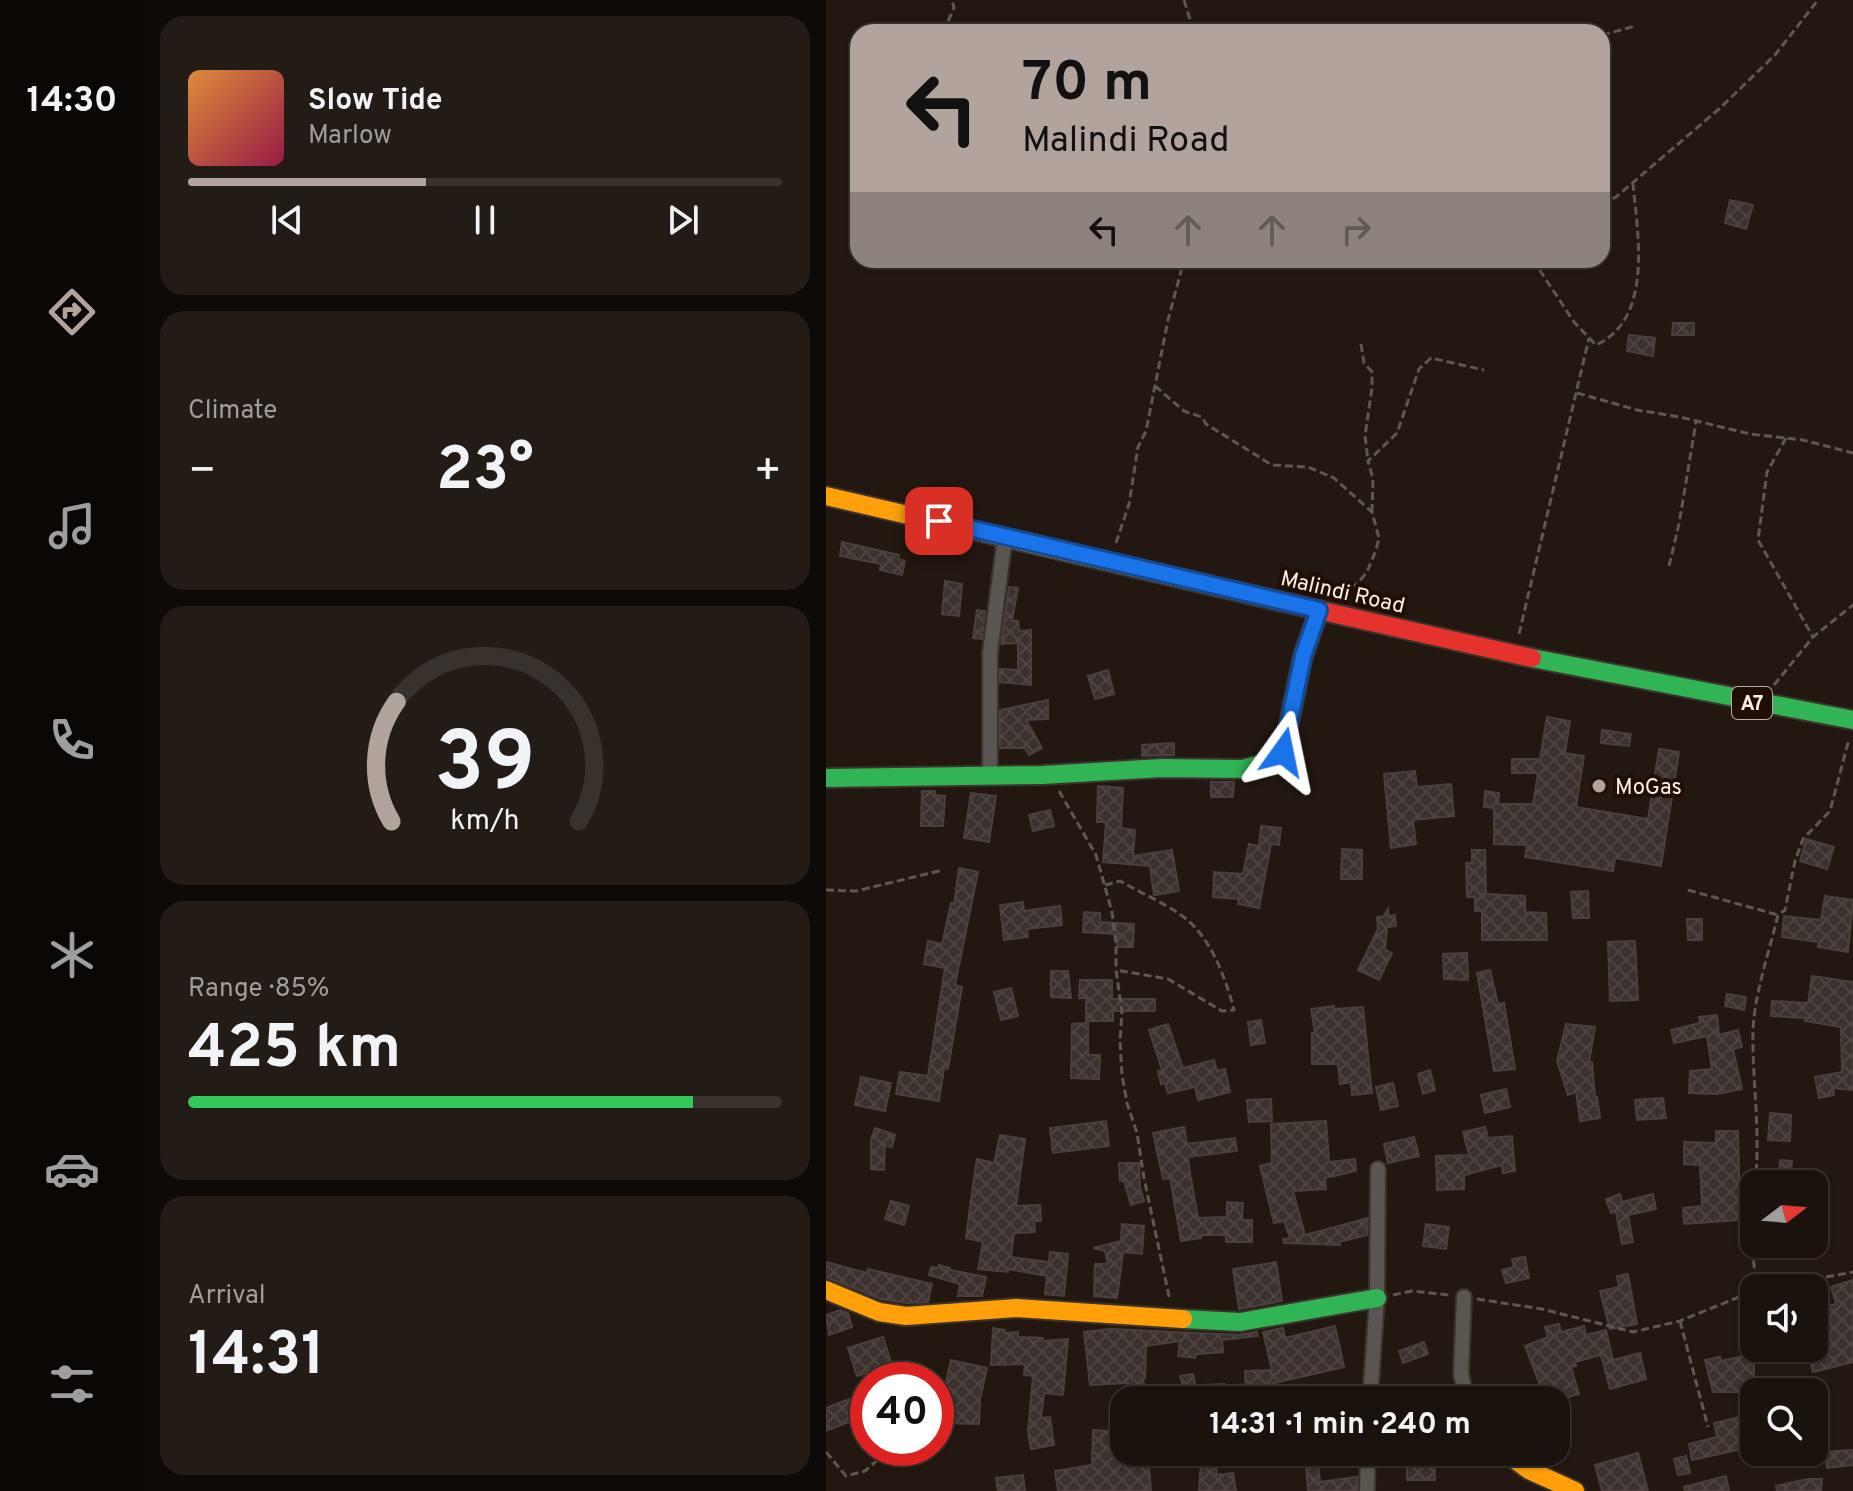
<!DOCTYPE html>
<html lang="en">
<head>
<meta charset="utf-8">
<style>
	:root { --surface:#1a120d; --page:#231b16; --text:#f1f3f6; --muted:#9f9e9d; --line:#38322e; --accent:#b1a49c }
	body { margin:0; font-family:Overpass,sans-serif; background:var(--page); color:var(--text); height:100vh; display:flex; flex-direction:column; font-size:30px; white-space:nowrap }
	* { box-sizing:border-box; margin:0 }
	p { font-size:26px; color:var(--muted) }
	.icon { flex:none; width:44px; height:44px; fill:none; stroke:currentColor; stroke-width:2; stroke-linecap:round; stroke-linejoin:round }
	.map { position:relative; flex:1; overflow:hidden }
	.drawer { display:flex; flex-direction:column; gap:16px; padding:16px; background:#0e0a07; width:682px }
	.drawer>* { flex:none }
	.hud { position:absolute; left:24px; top:24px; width:760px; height:244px; border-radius:24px; box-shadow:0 2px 6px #0004,0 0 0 2px var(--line); background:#b1a49c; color:#111; overflow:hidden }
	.needle { width:52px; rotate:74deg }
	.buttons { position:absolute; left:914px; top:1170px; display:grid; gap:16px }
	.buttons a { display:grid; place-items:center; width:88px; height:88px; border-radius:16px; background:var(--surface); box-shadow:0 2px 6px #0004,0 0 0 2px var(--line); font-size:40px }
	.speed { position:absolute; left:24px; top:1362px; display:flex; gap:16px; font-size:40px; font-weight:700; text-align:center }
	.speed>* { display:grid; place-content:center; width:104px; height:104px; border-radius:50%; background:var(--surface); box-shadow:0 2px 6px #0004,0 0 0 2px var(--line); line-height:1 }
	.speed .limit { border:12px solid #d22; background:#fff; color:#111 }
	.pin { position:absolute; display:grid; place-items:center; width:68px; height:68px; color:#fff; margin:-34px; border-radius:16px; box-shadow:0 4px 12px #0006 }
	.me { position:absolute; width:88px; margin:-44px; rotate:12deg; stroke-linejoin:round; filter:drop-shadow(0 0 6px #0008) }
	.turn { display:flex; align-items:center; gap:28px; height:168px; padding:0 40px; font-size:36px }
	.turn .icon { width:104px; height:104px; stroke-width:2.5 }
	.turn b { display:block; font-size:56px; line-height:68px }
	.lanes { display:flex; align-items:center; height:76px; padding:0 40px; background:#0003; justify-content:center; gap:40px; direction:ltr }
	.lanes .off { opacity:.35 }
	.big { font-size:60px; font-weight:700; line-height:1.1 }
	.drawer .tile { flex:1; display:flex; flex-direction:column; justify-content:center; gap:12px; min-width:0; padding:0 28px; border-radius:24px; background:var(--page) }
	.drawer .dial { align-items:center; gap:0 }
	.dial svg { height:208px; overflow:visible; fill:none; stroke:var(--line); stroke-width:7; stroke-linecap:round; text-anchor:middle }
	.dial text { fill:var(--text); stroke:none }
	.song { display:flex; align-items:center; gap:24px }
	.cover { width:96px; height:96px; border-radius:12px; background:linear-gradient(135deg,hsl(30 70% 55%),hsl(340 70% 35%)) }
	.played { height:8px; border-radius:4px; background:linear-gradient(90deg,var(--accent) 40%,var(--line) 40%) }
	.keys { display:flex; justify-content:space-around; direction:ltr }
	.heat { display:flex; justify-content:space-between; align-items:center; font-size:44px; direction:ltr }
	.charge { height:12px; border-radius:6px; background:linear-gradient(90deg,#34c759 85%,var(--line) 0) }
	.trip { position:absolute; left:284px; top:1386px; width:460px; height:80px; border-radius:24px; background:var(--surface); box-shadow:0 2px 6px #0004,0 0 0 2px var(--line); font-weight:700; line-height:80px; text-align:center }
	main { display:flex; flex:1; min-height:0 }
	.tabs { display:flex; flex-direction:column; width:144px; justify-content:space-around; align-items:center; background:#0a0705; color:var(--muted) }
	.tabs .icon { width:56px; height:56px }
	.tabs .selected { color:var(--accent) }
	.tabs b { font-size:36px; color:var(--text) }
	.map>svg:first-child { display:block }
</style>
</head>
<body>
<main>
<nav class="tabs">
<b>14:30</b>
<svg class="icon selected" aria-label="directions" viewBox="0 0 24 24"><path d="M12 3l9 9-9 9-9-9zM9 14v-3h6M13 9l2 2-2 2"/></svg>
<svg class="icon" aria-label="music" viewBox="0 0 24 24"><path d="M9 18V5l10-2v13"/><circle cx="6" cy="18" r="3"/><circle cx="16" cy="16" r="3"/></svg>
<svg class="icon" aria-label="phone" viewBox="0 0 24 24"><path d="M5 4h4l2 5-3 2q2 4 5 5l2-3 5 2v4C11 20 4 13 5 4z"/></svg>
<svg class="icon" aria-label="climate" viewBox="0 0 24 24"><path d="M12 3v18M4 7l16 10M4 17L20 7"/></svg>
<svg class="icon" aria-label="car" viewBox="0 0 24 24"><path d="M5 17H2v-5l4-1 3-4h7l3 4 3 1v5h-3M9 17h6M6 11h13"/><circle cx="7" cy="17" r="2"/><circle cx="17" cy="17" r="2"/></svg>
<svg class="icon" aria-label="filters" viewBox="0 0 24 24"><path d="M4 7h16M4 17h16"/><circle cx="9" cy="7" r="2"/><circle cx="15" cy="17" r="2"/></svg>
</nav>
<section class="drawer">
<div class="tile">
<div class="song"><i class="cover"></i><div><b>Slow Tide</b><p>Marlow</p></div></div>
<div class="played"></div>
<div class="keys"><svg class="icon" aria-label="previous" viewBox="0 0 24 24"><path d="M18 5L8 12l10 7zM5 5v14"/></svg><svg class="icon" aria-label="pause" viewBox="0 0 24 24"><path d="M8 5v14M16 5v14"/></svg><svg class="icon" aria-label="next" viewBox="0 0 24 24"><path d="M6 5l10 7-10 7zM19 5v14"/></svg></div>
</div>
<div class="tile"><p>Climate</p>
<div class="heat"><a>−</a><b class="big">23°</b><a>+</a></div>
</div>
<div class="tile dial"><svg viewBox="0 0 100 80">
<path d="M14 69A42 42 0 1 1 86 69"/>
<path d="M14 69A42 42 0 0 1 16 23" stroke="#b1a49c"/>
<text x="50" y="56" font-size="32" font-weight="700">39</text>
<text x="50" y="72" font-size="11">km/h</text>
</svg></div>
<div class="tile"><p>Range · 85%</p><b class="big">425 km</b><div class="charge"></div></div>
<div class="tile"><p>Arrival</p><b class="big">14:31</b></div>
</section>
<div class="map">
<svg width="1027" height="1491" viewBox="0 0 1027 1491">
	<defs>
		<pattern id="building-cross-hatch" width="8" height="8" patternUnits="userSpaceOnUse" patternTransform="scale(2)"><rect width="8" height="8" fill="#3b312e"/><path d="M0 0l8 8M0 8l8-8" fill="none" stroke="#4e4542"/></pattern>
	</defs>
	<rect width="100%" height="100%" fill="#231811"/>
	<g fill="url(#building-cross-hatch)" stroke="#4a3f3c" stroke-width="2">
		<path d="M904 200 927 205 920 229 899 223Z"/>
		<path d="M847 323H868V335H846Z"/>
		<path d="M803 335 829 338 827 356 801 351Z"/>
		<path d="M16 542 73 555 72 559 79 561 76 575 54 570 55 564 14 556Z"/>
		<path d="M119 581 136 584 133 616 116 614Z"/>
		<path d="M183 587 192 588 186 621H192L193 631 205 630V685L174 682V669L192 670V643L175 644Z"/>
		<path d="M151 610 159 611 156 639 147 638Z"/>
		<path d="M282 670 288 694 269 699 262 676Z"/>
		<path d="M222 700V719L200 720 216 748 203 755 199 748H174V710Z"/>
		<path d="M721 717 744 721 739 753 758 756 750 807 822 819 833 749 853 752 835 866 789 858 787 871 699 857 701 845 668 844V808L658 807 659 791 673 793 672 804H707L712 773H686V759H714Z"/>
		<path d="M776 730 805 734 803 746 775 743Z"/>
		<path d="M348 743V755L316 756V745Z"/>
		<path d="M589 771 591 787 625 784 628 816 587 820 590 844 565 848 558 774Z"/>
		<path d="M385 782H408L407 797H385Z"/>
		<path d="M272 786 297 788 295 828 309 830 307 856 346 850 353 891 328 895 324 866 277 862 280 822H271Z"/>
		<path d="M96 791H109V795L119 796 117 826H95Z"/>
		<path d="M145 793 170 796 163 842 138 838Z"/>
		<path d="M224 810 228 826 207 831 203 815Z"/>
		<path d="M435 826 455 828 453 845 445 844 433 908 412 904 413 899 387 897 388 872 417 874 423 844 433 846Z"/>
		<path d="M980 839 1008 847 1001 869 974 861Z"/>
		<path d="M516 849 536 850V879H515Z"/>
		<path d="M646 850H659L660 894 699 896V912L720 913 721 940H656V911H649V897H641L640 863H646Z"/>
		<path d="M133 868 152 872 129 985 136 987 122 1069 118 1068 113 1101 70 1094 74 1072 102 1076 119 968 98 964 102 941 116 944 125 903 128 904Z"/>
		<path d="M762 891 763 918H747L745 892Z"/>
		<path d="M999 896 1027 900 1022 952 992 947 993 942 956 937 958 916 995 920Z"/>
		<path d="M197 902 198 911 234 906 236 925 201 929 202 937 178 940 174 905Z"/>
		<path d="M562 909V916L569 915 570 926 561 927 559 950 566 953 553 980 532 970 552 929 551 917 558 916Z"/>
		<path d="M258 912 274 913V922L308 924 307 947H291L292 934 257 932Z"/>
		<path d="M861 919H876V940H862Z"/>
		<path d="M809 941 812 1000 784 1001 782 942Z"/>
		<path d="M641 953 642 980 618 979 617 954Z"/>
		<path d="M664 970 672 1004 678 1003 689 1069 668 1071 651 973Z"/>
		<path d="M225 971H242L245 998 225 997Z"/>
		<path d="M986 976 1027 982V1090L1007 1088 1008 1095 993 1098 989 1077 1016 1072 1015 1027 979 1021 980 1018 945 1016 946 1001 982 1003Z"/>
		<path d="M254 980H286V999H329V1011H287V1021H260V998H253Z"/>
		<path d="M185 988 192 1016 175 1020 168 992Z"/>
		<path d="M901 994 920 997 918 1010 899 1006Z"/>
		<path d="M508 1006V1009L537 1007 546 1093 526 1095 525 1082 514 1084 512 1064H486V1033H489L485 1009Z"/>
		<path d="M891 1015 893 1035 912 1030 916 1047 907 1049 916 1089 891 1094 863 1093 864 1071 886 1069 881 1036 848 1043 845 1030 874 1023 873 1017Z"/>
		<path d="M435 1020 439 1043 425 1045 422 1022Z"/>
		<path d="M262 1023V1055H274L273 1079 245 1078 246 1024Z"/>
		<path d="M342 1024 357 1068 388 1060 391 1071 399 1069 404 1092 372 1100 369 1087 342 1093 339 1083 335 1084 332 1071 336 1070 323 1030Z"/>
		<path d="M740 1024 769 1027 763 1062H766L769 1097H771L774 1118 754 1121 750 1092 742 1095 731 1061Z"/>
		<path d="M604 1070 609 1090 597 1094 592 1074Z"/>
		<path d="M35 1077 65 1083 59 1111 29 1105Z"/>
		<path d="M567 1083 572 1106 555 1110 550 1087Z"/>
		<path d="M680 1089 684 1107 659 1113 655 1095Z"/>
		<path d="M837 1098 840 1118 811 1120 809 1100Z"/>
		<path d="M445 1099 446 1121 423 1122 421 1100Z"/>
		<path d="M944 1113 965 1115 964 1141 942 1140Z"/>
		<path d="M280 1121 283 1146 227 1153 224 1128Z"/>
		<path d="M500 1121 503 1162 529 1159 530 1171 499 1178 500 1189 467 1191 479 1235 542 1218 541 1235 513 1242 514 1245 458 1243 457 1239 464 1238 458 1221 448 1223 434 1166 446 1163 445 1124Z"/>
		<path d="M358 1127 361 1144 409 1138 411 1151 362 1157 364 1173 372 1218 401 1217V1202L417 1203 416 1220H426V1242H400V1235H375V1238L355 1241 344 1178 337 1179 327 1133Z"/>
		<path d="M659 1127 662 1138 686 1136 689 1171 677 1173 676 1165 638 1175V1189L611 1190 610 1156 643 1155 637 1132Z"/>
		<path d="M49 1128 69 1135 66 1147 59 1145 58 1170 45 1169V1140Z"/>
		<path d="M890 1131H912L914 1220 858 1224 857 1208 876 1206 874 1165 858 1164V1142L890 1143Z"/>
		<path d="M174 1135 199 1139 190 1206 214 1205 215 1221H208L209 1232 188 1233 185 1257 223 1262 224 1252 242 1254 238 1296 219 1294 221 1276 182 1269V1272L152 1269 157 1242 140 1238 147 1184 151 1159 168 1163Z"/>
		<path d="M588 1137 593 1156 562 1163 558 1144Z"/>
		<path d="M954 1160 966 1161 964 1184H952Z"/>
		<path d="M293 1163H313L314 1187 318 1201 305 1205 298 1181H294Z"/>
		<path d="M794 1194 796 1202 827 1194 830 1209 802 1215 807 1242 796 1244 790 1212 785 1213 780 1199Z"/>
		<path d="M65 1201 83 1206 78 1225 59 1219Z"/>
		<path d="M296 1224 318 1226 316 1254 297 1252 291 1298 268 1296 269 1264H282L279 1251 267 1248 295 1241Z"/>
		<path d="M600 1224 623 1227 620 1249 597 1246Z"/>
		<path d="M699 1257 703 1278 680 1283 676 1270 688 1267 686 1259Z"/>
		<path d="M0 1262 41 1273 42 1269 106 1284 102 1302 81 1303 55 1299 0 1277Z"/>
		<path d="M450 1262 456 1301 413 1309 407 1269Z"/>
		<path d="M113 1265 124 1268V1270L160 1277 156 1296H132L134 1284 103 1275 105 1267 112 1268Z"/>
		<path d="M802 1274 811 1324 784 1329 774 1291 793 1287 791 1276Z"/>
		<path d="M1027 1280V1362L987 1372 981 1351 997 1346 992 1325 988 1326V1310L1010 1304 1005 1287Z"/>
		<path d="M928 1301V1322L918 1325 913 1305Z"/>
		<path d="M14 1310 22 1313 26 1327 3 1335 0 1315Z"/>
		<path d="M733 1324 735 1332 758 1326 760 1335 780 1330 787 1360 814 1353 820 1379 784 1389 775 1355 749 1362 750 1366 745 1367 753 1394 730 1400H677V1398L714 1385 699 1346 722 1337 719 1327Z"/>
		<path d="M509 1326 518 1367 440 1385V1393H420L419 1371 446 1370 437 1332 457 1328 459 1338Z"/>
		<path d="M167 1328 179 1330 178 1333 192 1332V1337L217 1338 216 1341 242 1339 237 1395 218 1393 215 1418 224 1417 228 1445 205 1449 202 1432 207 1376 198 1375 199 1364 165 1365Z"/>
		<path d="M285 1329 413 1335 431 1332 432 1336 396 1340 397 1352 370 1354 369 1358 352 1356 354 1341 320 1346 319 1378H317L320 1400H304L302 1383 264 1385 258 1332Z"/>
		<path d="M57 1337 66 1365 31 1376 22 1348Z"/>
		<path d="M598 1342 602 1354 577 1363 573 1351Z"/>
		<path d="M928 1354V1425H926L915 1392H887L879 1360 894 1357 895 1361Z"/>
		<path d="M125 1360 161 1368 154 1399 153 1424 110 1423V1396H117Z"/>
		<path d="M367 1374 371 1392 359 1394 354 1376Z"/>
		<path d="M399 1384V1400H375L374 1385Z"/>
		<path d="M36 1394 42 1415 0 1431V1408Z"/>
		<path d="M914 1417 921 1448 866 1460 863 1444 891 1437 888 1423Z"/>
		<path d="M267 1430 298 1432V1452H322L325 1491H232L229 1471 266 1465Z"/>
		<path d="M1027 1450V1465L1001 1468 999 1452Z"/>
		<path d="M356 1452H393L390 1475 407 1473 410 1491H373L375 1462 358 1464Z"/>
		<path d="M812 1453 822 1491H776L769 1465Z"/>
		<path d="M581 1454H608L609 1480H581Z"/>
		<path d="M860 1456 864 1473 852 1475 848 1459Z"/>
		<path d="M492 1464 494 1482 531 1477V1491H482L480 1465Z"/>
		<path d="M197 1475 199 1491H172L170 1478Z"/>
		<path d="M900 1476 903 1491H859L858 1487Z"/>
		<path d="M982 1479H996L995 1491H951L950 1486Z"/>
	</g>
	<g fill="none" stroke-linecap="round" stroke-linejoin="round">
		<defs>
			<g id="street">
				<path d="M164 774V653L179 537"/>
				<path d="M638 1297 635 1374 641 1400"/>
				<path d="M544 1400 551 1298 552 1169"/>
				<path d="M541 1491 542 1452"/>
			</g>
			<g id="fast">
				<path d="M706 658 1027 720"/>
				<path d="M0 778 216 775 336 768 417 769 446 761 457 752 477 656 493 610"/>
				<path d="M357 1319 414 1322 551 1298"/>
			</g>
			<g id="slow">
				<path d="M0 496 452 601"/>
				<path d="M0 1290 53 1312 80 1316 190 1308 357 1319"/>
				<path d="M678 1452 703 1470 749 1491"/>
			</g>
			<path id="jam" d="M452 601 706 658"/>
		</defs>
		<use href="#street" stroke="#3b332c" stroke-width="18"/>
		<use href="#fast" stroke="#3b332c" stroke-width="22"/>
		<use href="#slow" stroke="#3b332c" stroke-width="22"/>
		<use href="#jam" stroke="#3b332c" stroke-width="22"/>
		<g stroke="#5e5752" stroke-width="3" stroke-dasharray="8 4" stroke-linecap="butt">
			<path d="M358 0 368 32"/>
			<path d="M117 32 128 8 126 0"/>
			<path d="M776 35 809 26"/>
			<path d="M776 204 790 197 893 109 949 55 992 0"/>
			<path d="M707 260 748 322 770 345C827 319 812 236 807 184"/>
			<path d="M535 344 538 363 546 372V388L539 436 542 461"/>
			<path d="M329 386 358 411 376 417 380 424 446 465 482 467 508 478 546 512 553 538 550 550 541 572 531 584 521 589 517 594"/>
			<path d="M751 393 811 410 854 417 924 434 977 440 1027 453"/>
			<path d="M960 438 941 472 932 540 987 637"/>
			<path d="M546 512 547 479 542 461 571 433 593 369 605 358 658 370"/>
			<path d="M290 543 303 504 312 447 320 431 342 320 358 260"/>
			<path d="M843 566 853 524 870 422"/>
			<path d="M693 634 763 338"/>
			<path d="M948 685 987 637 1027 605"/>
			<path d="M233 791 270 855 286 912 290 943V970L296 1012 294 1041 296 1075 301 1103 311 1133 318 1178 344 1301"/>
			<path d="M279 885 294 881C315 893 339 903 359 918 385 938 400 979 408 1010L396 1011 342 979 290 970"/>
			<path d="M0 890 30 891 117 870"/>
			<path d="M862 890 952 915"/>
			<path d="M929 1184C935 1133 926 1081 927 1030 929 991 943 953 952 915L959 910 969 861 977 839 1004 811 1023 739"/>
			<path d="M928 1189 923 1225 931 1288"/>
			<path d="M941 1288 1027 1272"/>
			<path d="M567 1295 586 1291 623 1295"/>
			<path d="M651 1299 716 1309 807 1332 854 1321 928 1291"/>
			<path d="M854 1321 882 1427"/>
			<path d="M0 1452 20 1476 39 1471 55 1457 70 1464 79 1463"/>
		</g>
		<use href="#street" stroke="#595551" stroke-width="14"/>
		<use href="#fast" stroke="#30b455" stroke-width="18"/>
		<use href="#slow" stroke="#ff9f0a" stroke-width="18"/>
		<use href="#jam" stroke="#e5322d" stroke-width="18"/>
	</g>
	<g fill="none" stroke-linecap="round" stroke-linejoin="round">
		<defs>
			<path id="route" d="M113 521 493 610 477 656 457 752"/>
		</defs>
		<use href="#route" stroke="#114b97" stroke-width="20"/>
		<use href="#route" stroke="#1a73e8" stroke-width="14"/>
	</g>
	<circle fill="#b1a49c" stroke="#200d03" stroke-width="3" cx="773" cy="786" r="8"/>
	<g text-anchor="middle" stroke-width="8" stroke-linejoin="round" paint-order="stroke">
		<rect fill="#200d03" stroke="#bbaba3" stroke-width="2" x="906" y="687" width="40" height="32" rx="6"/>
		<g font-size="20" font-weight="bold" fill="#fdefe7">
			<text x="926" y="710">A7</text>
		</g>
		<g font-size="22" fill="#fdefe7" stroke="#200d03">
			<text transform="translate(517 591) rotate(13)" y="8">Malindi Road</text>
		</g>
		<g font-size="22" fill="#fdefe7" stroke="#200d03" text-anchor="start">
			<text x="789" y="794">MoGas</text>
		</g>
	</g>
</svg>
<div class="buttons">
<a><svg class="needle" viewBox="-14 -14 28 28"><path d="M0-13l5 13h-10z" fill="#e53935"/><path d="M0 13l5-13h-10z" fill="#9f9e9d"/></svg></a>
<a><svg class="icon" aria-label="sound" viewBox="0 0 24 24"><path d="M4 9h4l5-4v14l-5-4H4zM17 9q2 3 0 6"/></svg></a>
<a><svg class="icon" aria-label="search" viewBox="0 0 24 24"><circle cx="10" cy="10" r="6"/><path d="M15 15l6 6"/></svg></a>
</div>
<div class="speed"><div class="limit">40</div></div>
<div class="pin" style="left:113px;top:521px;background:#d93025"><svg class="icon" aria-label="arrive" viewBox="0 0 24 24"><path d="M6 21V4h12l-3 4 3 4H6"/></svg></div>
<svg class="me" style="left:457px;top:752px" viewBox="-20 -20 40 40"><path d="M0-17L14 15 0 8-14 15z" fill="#1a73e8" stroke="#fff" stroke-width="4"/></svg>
<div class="trip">14:31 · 1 min · 240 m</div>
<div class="hud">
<div class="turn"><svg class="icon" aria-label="left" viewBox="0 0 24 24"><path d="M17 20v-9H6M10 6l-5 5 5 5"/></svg><div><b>70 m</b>Malindi Road</div></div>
<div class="lanes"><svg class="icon" aria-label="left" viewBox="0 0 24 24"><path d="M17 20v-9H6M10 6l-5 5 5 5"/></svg><svg class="icon off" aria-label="ahead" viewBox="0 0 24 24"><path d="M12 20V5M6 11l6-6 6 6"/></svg><svg class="icon off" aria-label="ahead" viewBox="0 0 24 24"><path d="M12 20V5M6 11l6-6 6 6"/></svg><svg class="icon off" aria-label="right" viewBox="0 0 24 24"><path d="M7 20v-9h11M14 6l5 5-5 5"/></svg></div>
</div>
</div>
</main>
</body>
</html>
